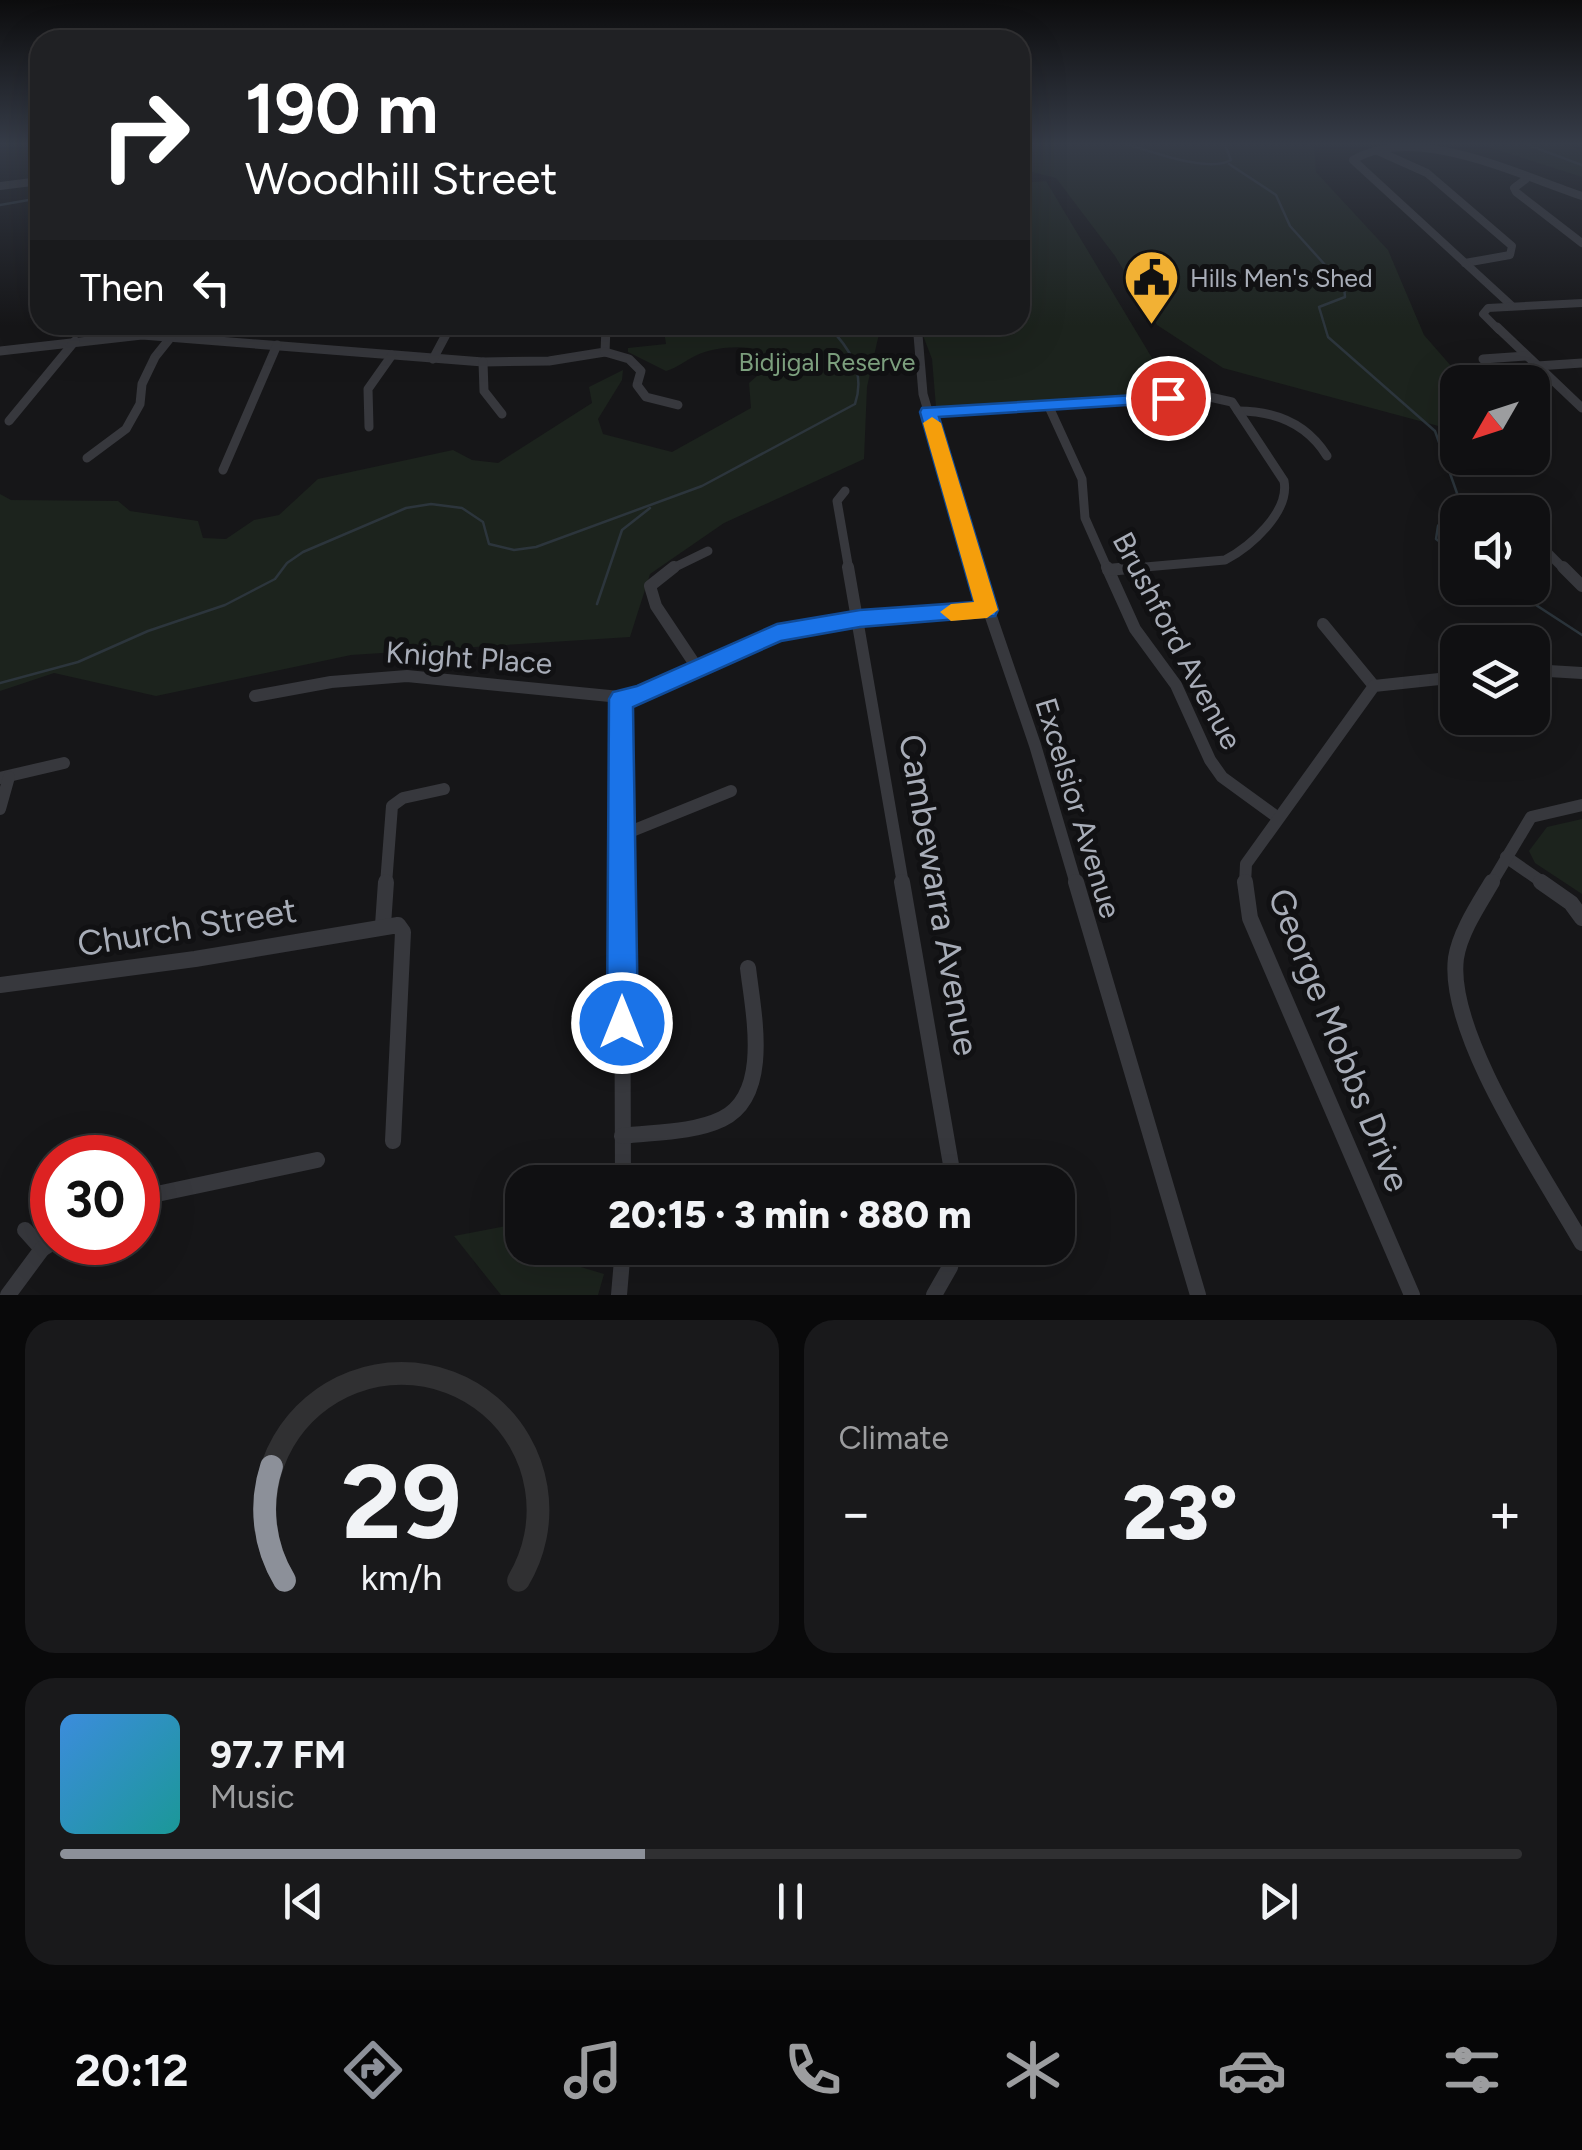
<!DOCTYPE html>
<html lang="en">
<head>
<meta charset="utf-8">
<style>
	:root { --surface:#101012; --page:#19191b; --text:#f1f3f6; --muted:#9c9d9f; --line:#303032; --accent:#8c9099 }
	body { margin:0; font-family:Figtree,sans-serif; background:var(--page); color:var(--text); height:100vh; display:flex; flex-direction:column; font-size:38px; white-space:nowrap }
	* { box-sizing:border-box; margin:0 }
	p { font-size:32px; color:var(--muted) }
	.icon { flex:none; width:55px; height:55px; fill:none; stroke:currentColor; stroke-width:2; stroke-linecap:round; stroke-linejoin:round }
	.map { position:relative; height:1295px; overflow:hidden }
	.side { display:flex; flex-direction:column; gap:25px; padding:25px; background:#09090a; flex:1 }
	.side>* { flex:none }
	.banner { position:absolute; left:30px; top:30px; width:1000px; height:305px; border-radius:30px; box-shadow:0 10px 40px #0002,0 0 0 2px var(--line); background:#202124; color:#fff; overflow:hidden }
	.needle { width:65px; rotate:231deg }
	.fabs { position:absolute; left:1440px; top:365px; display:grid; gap:20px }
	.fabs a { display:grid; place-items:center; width:110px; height:110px; border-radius:20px; background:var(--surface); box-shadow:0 10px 40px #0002,0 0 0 2px var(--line); font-size:50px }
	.speed { position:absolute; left:30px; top:1135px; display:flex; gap:20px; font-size:50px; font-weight:700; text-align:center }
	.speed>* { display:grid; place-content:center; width:130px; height:130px; border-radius:50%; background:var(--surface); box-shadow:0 10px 40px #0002,0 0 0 2px var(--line); line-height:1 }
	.speed .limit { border:15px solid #d22; background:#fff; color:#111 }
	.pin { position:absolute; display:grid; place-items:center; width:85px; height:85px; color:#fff; margin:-42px; border:5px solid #fff; border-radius:50%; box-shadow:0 2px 10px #0007 }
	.me { position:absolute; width:110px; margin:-55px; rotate:0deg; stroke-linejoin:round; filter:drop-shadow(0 0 8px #0008) }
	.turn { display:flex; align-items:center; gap:35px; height:210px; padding:0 50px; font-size:45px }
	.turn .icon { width:130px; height:130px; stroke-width:2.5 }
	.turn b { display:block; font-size:70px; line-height:85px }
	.then { display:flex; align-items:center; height:95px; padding:0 50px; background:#0003; gap:20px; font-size:38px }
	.big { font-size:75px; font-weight:800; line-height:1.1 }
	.side .card { flex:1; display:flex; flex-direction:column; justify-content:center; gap:15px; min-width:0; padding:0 35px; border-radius:30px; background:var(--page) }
	.side .dial { align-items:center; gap:0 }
	.dial svg { height:260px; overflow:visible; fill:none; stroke:var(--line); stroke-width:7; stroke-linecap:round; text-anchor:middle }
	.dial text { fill:var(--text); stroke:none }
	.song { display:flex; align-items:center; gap:30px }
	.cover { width:120px; height:120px; border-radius:15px; background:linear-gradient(135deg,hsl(210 70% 55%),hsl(180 70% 35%)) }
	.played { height:10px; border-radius:5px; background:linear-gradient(90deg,var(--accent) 40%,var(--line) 40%) }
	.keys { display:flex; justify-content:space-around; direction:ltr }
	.heat { display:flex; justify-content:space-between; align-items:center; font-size:55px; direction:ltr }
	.side .tiles { flex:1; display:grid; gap:25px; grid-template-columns:1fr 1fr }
	.card:last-child { grid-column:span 2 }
	.trip { position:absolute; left:505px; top:1165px; width:570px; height:100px; border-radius:30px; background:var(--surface); box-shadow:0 10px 40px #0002,0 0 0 2px var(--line); font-weight:800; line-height:100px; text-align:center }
	.menu { display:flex; height:160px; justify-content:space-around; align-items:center; background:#060607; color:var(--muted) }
	.menu .icon { width:70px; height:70px }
	.menu .selected { color:var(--accent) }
	.menu b { font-size:45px; color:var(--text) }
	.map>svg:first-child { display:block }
</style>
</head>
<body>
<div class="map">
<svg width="1582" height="1295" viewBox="0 0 1582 1295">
	<rect width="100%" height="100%" fill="#161618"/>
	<g fill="#1c231d">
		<path d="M1020 145H1314L1316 172 1388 250 1424 335 1465 382H1458L1457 431 1223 368 1157 325 1115 256 1056 178 1020 169Z"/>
		<path d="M1482 145H1567L1582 150V177Z"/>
		<path d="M1046 181 1173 393 936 407 932 359 919 325H1020V183Z"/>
		<path d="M663 325H881L867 387 864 459 724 523 650 574 630 637 351 655 156 696 54 673 0 691V494L11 500 118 501 130 511 198 521 203 538 226 539 254 520 279 515 318 479 453 450 472 460 498 463 592 403 589 387 623 370 622 380 598 419 603 434 672 452 751 408 749 383 766 368 752 363 760 350C742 345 712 347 695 356 684 361 679 367 666 371L628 352V348L666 344Z"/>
		<path d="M1582 819V894L1535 863 1529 851 1547 827Z"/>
		<path d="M516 1224 515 1247 604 1274 598 1295H501L454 1236Z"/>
	</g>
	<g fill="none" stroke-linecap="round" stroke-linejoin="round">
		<g stroke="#2c353c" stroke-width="2.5">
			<path d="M1129 145C1154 152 1208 173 1231 160L1225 145"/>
			<path d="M1528 145 1582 165"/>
			<path d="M1229 164 1276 195 1290 226 1344 286 1345 297 1319 307 1328 337 1435 431 1458 496 1438 526 1436 539 1458 555"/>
			<path d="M0 205 40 198"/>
			<path d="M1510 588 1582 635"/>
			<path d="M597 604 622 530 650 508"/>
			<path d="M0 683 78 662 148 631 225 605 275 579 287 563 303 552 406 508 431 504 462 508 483 522 489 544 514 550 536 547 702 486 855 404C866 372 849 347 827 325"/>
		</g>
		<g stroke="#37383d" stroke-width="8">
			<path d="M1378 151 1427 173 1512 246 1510 255 1465 263"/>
			<path d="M1526 179 1514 188 1516 192 1582 243"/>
			<path d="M0 186 40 181"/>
			<path d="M1512 306 1353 160C1416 123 1518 175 1582 196"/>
			<path d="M177 330 181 325"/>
			<path d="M449 330 451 325"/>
			<path d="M606 330V325"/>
			<path d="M1499 330 1483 314 1488 308 1582 303"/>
		</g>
		<g stroke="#37383d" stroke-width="9">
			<path d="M1497 327 1582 408"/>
			<path d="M918 335 923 394 975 570"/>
			<path d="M0 351 142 335 483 362 549 361 605 352 606 327"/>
			<path d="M605 352 629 359 641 371 637 385 646 397 678 405"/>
			<path d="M433 359 450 327"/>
			<path d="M1483 359 1527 356"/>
			<path d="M483 362 484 391 502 414"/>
			<path d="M1537 366 1582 363"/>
			<path d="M1049 407 1082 479 1085 518 1108 570"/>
			<path d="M1238 411C1275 411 1307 424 1327 456"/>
			<path d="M929 412 1205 396 1232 402 1284 481C1290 512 1250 547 1225 560L1111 570"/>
			<path d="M9 421 75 341"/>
			<path d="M369 427 368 389 392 355"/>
			<path d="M87 458 126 429 140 404 142 384 155 357 179 327"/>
			<path d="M223 470 277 345"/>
			<path d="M845 491 837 501 849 570"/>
			<path d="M1532 537 1565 570"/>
			<path d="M669 570 708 551"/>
		</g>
		<g stroke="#37383d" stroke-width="12">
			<path d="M674 567 650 586 656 606 698 669"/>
			<path d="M848 567 903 884"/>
			<path d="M974 567 1035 745 1076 884"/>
			<path d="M1107 567 1135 629 1176 685 1210 760 1222 777 1277 817"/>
			<path d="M1563 567 1582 586"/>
			<path d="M1108 570 1140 567"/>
			<path d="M1323 624 1374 686"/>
			<path d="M1532 670 1582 673"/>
			<path d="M255 696 331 682 407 676 630 698 777 633 860 619 987 610"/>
			<path d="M621 699 622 884"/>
			<path d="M0 778 64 763"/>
			<path d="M0 809 9 777"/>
			<path d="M622 835 731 791"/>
			<path d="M1506 857 1545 884"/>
			<path d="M386 884 392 806 403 798 444 789"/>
			<path d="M1245 884 1246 864 1374 686 1458 677"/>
			<path d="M1491 884 1531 817 1582 805"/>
		</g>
		<g stroke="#37383d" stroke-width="16">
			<path d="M622 882 623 1182"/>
			<path d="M902 882 954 1182"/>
			<path d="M1076 882 1198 1295"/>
			<path d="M1245 882 1250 918 1412 1295"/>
			<path d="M1492 882C1479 904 1460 932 1456 958 1446 1034 1544 1176 1582 1243"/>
			<path d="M1541 882 1571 903 1582 918"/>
			<path d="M383 925 386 882"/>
			<path d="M0 985 195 959 398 925 403 932 393 1141"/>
			<path d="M622 1136C653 1132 693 1133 722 1119 772 1095 753 1012 748 968"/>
			<path d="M138 1198 317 1160"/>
			<path d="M25 1230 42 1249 53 1242"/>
			<path d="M8 1295 42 1249"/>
			<path d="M619 1295 623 1248"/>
			<path d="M934 1295 950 1267 954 1248"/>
		</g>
	</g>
	<linearGradient id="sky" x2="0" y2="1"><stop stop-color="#0c0c0d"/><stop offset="0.44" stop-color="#363c48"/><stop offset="1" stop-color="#363c48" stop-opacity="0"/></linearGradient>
	<rect width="1582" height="326" fill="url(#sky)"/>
	<path fill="#1a73e8" stroke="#114b97" stroke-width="2.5" d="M1168 393 1177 398 1174 402 939 417 998 610 995 616 860 627 781 641 633 707 638 1023 633 1034 622 1039 611 1034 607 1023 609 699 613 692 637 686 777 624 860 610 974 602 920 412 922 408Z"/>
	<path fill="#f59e0b" d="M932 417 941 423 998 610 987 618 951 621 940 612 951 604 974 602 923 423Z"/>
	<defs>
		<symbol id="civic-pin" viewBox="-11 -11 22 30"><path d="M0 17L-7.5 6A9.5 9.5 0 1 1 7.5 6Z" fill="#f2b134" stroke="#111113"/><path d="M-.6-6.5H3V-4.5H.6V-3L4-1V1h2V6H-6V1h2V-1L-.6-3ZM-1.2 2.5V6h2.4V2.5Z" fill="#111"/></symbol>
	</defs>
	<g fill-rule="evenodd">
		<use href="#civic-pin" x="1120" y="246" width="63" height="86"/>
	</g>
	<g text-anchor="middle" stroke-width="10" stroke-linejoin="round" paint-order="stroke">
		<g font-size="25" fill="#a8adb8" stroke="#111113" text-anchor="start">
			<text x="1190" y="287">Hills Men's Shed</text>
		</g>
		<g font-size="25" fill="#7fa381" stroke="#111113">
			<text x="827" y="371">Bidjigal Reserve</text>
		</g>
		<g font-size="30" fill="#a8adb8" stroke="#111113">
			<text transform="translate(1177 641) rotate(62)" y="10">Brushford Avenue</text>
			<text transform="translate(469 658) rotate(4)" y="10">Knight Place</text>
			<text transform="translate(1078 808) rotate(73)" y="10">Excelsior Avenue</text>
		</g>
		<g font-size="35" fill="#a8adb8" stroke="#111113">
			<text transform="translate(939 895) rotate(80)" y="12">Cambewarra Avenue</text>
			<text transform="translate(187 927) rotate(-9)" y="12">Church Street</text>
			<text transform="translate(1339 1040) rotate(68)" y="12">George Mobbs Drive</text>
		</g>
	</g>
</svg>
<div class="fabs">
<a><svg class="needle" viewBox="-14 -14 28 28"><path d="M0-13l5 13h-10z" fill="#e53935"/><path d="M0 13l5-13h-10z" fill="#9c9d9f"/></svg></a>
<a><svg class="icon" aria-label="sound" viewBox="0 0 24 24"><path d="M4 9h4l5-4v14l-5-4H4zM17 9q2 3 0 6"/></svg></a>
<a><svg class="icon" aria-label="layers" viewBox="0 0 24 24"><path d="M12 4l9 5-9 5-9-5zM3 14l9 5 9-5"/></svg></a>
</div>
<div class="speed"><div class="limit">30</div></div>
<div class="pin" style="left:1168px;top:398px;background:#d93025"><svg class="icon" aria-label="arrive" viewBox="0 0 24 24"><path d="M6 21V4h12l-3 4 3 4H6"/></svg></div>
<svg class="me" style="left:622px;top:1023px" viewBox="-20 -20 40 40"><circle r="17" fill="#1a73e8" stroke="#fff" stroke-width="3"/><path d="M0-11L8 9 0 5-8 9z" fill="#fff"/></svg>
<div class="trip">20:15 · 3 min · 880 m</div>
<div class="banner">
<div class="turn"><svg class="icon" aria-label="right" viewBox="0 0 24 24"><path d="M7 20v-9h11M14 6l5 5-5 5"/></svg><div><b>190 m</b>Woodhill Street</div></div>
<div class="then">Then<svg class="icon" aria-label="left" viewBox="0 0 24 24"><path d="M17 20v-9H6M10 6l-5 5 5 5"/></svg></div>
</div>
</div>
<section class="side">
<div class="tiles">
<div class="card dial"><svg viewBox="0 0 100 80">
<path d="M14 69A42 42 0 1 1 86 69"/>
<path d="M14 69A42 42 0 0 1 10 34" stroke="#8c9099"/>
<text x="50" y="56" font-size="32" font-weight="700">29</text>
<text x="50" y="72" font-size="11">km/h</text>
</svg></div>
<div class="card"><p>Climate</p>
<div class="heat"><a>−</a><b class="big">23°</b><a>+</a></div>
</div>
<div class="card">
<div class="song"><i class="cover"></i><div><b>97.7 FM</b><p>Music</p></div></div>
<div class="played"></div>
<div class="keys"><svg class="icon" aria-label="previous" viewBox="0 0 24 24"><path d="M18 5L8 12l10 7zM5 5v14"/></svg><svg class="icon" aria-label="pause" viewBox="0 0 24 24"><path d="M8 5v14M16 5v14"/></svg><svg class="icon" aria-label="next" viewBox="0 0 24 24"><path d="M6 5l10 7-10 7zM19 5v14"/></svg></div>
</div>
</div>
</section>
<nav class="menu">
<b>20:12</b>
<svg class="icon selected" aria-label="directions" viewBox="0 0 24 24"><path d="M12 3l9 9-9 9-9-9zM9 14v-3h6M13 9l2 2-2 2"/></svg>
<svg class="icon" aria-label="music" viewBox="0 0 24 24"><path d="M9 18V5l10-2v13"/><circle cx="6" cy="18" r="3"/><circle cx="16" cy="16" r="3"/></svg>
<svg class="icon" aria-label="phone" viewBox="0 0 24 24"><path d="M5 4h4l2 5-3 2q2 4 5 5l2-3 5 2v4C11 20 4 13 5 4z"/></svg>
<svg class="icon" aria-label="climate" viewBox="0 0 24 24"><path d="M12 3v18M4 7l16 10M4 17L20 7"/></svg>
<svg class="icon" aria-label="car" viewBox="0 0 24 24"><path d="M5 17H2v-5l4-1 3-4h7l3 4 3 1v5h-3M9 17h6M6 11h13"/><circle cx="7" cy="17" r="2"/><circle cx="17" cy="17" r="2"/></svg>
<svg class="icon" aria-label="filters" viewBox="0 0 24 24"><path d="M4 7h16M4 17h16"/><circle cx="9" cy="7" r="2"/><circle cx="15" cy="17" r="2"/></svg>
</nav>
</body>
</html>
